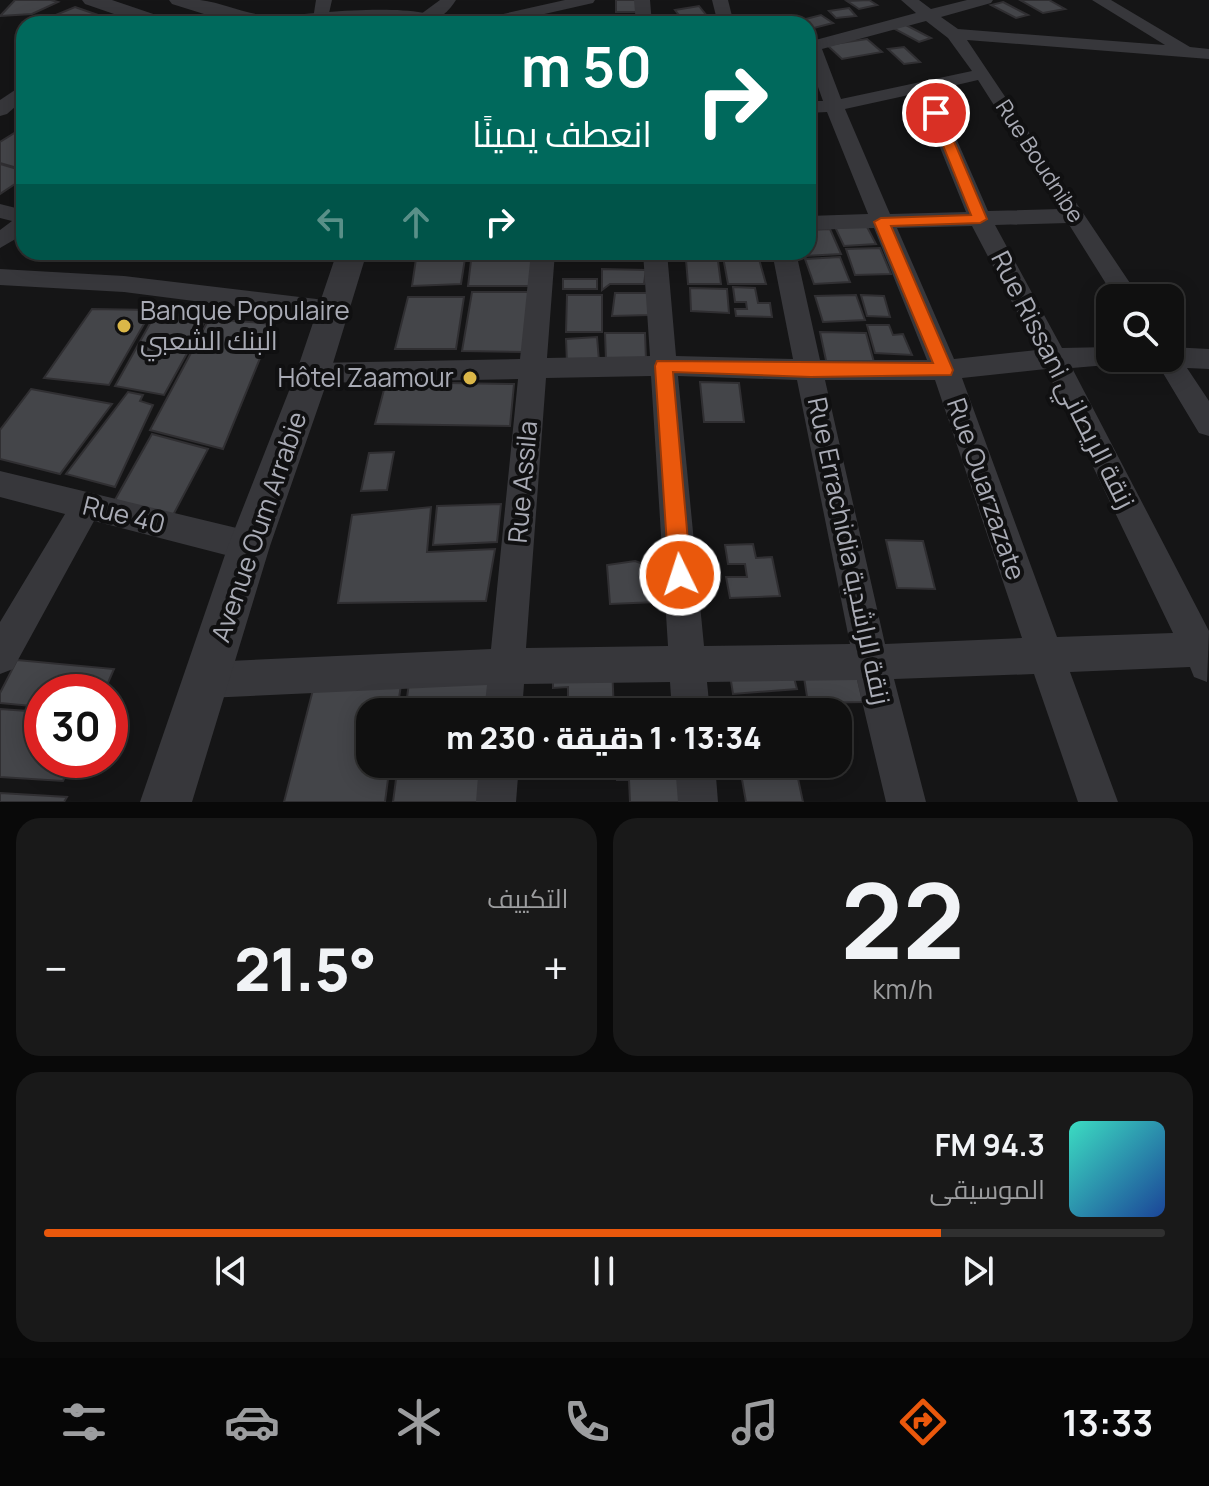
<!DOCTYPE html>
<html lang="ar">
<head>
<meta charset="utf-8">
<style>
	:root { --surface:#101010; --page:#191919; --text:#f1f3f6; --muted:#9c9d9f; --line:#303030; --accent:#ea580c }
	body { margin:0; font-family:Manrope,Cairo,sans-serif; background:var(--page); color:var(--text); direction:rtl; height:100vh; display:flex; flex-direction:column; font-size:30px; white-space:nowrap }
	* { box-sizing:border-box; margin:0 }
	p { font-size:26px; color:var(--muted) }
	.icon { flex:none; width:44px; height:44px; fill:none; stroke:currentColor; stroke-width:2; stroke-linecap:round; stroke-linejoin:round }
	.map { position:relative; height:802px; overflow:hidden; direction:ltr }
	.details { display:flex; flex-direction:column; gap:16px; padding:16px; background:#090909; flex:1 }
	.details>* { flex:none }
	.guide { position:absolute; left:16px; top:16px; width:800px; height:244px; border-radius:24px; box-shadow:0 4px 20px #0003,0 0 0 2px var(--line); direction:rtl; background:#00695c; color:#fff; overflow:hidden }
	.controls { position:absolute; left:1096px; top:284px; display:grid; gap:16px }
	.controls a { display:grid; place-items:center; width:88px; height:88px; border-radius:16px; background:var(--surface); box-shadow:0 4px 20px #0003,0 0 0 2px var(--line); font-size:40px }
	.speed { position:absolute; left:24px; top:674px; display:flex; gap:16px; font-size:40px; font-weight:700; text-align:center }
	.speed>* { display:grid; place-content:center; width:104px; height:104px; border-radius:50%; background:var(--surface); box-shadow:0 4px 20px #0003,0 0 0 2px var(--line); line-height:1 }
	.speed .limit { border:12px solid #d22; background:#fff; color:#111 }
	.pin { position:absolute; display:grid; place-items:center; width:68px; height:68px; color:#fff; margin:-34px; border:4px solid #fff; border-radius:50%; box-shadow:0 2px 8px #0007 }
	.me { position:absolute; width:88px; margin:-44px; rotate:356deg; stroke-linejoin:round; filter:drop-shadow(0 0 6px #0008) }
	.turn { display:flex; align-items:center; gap:28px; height:168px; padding:0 32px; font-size:36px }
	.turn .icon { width:104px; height:104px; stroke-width:2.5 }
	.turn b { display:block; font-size:56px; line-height:68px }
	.lanes { display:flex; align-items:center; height:76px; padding:0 32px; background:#0003; justify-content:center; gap:40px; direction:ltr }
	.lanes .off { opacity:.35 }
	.big { font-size:60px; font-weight:800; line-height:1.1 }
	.details .card { flex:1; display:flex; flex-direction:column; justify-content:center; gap:12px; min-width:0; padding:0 28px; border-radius:24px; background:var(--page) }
	.details .dial { align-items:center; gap:0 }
	.dial b { font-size:104px; line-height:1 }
	.song { display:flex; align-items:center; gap:24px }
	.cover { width:96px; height:96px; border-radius:12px; background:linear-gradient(135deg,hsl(170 70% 55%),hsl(220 70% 35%)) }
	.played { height:8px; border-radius:4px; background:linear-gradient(90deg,var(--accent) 80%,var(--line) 80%) }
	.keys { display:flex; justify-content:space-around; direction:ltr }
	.heat { display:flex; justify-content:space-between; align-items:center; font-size:44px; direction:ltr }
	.details .tiles { flex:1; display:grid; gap:16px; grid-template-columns:1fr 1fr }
	.card:last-child { grid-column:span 2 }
	.trip { position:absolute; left:356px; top:698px; width:496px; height:80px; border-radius:24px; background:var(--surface); box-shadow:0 4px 20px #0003,0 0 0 2px var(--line); font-weight:800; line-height:80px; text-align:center; direction:rtl }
	.tab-bar { display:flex; height:128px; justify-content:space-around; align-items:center; background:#060606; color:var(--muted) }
	.tab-bar .icon { width:56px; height:56px }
	.tab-bar .on { color:var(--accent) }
	.tab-bar b { font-size:36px; color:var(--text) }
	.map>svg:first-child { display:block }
</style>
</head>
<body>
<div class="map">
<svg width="1209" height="802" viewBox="0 0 1209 802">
	<rect width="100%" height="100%" fill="#151516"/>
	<g fill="#444549" stroke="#302f32" stroke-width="2">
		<path d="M15 0H51L58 2 32 14 0 16Z"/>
		<rect x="616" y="0" width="21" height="12"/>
		<path d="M869 0 877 5 859 9 847 1Z"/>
		<path d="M1020 0H1049L1065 9 1043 13Z"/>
		<path d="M1003 2 1028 15 1016 18 991 5Z"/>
		<path d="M699 6 707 16 682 19 675 10Z"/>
		<path d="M75 7 124 24H49L41 21Z"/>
		<path d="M849 8 856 16 836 18 829 11Z"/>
		<path d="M770 15 774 21 748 23 744 17Z"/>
		<path d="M821 15 833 23 814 28 802 20Z"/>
		<path d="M902 23 931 38 919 42 891 27Z"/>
		<path d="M867 39 882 52 842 59 827 45Z"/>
		<path d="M904 47 920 62 904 64 888 49Z"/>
		<path d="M24 127V170L0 163V142Z"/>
		<path d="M0 164 24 171V178L0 194Z"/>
		<path d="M866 225 876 244 844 246 835 227Z"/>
		<path d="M830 229 841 254 804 256 803 252H808V230Z"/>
		<path d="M880 248 891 274 855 275 846 249Z"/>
		<path d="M417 252H466L461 284 412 286Z"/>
		<path d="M472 252H534L532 286H468Z"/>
		<path d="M741 256 744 260 759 259 766 284H728L723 257Z"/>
		<path d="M840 257 850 282 814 284 805 259Z"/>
		<path d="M686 260 718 261 721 284H688Z"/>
		<path d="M602 269 646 270 644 284H610L602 290Z"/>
		<rect x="563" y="279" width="34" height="10"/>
		<path d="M733 287 755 288 758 303H770L772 317 736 316 735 309H747L746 302H735Z"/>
		<path d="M690 288 727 289 729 313 691 311Z"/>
		<path d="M472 292H531L525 352 462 351Z"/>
		<path d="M615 293H648L649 315 612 316Z"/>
		<path d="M567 295H602V332H566Z"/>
		<path d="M856 295 865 320 823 322 815 296Z"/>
		<path d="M861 295 884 296 890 317 867 316Z"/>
		<path d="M408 297H464L456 349H395Z"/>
		<path d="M92 309 152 310 109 385 44 378Z"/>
		<path d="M157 311 206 319 164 395 115 386Z"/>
		<path d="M209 319 274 324 223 449 150 430Z"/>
		<path d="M867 325H889L893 335 903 334 912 355 875 353Z"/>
		<path d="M820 332 866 333 875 366 827 365Z"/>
		<path d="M605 333H645L646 360H606Z"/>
		<path d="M597 337 599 361 567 363 566 339Z"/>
		<path d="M386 382 514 384 510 426 375 424Z"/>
		<path d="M700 382 739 383 744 422H704Z"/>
		<path d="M31 389 112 404 60 474 0 459V430Z"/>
		<path d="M128 392 143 395 140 401 153 405 115 487 66 474Z"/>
		<path d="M152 434 208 449 172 517 115 500Z"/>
		<path d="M394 452 387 490 361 491 369 453Z"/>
		<path d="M501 504 497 542 433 545 437 506Z"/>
		<path d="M431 507 427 552 495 549 486 601 338 603 352 515Z"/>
		<path d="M886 540 923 541 935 589 897 588Z"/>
		<path d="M753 544 756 558 772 557 780 596 730 598 726 577H747L745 564H728L725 545Z"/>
		<path d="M635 561 654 568 657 602 610 604 607 565Z"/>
		<path d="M17 660 114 669 104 692H42V707L0 703V693Z"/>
		<path d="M612 666 614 712H553V708L568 703V687L553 688V668Z"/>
		<path d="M792 670 797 689 733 694 730 675Z"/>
		<path d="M803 671H856L863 702 808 703Z"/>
		<path d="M402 678 397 712H370V764H390L385 802H284L315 682Z"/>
		<path d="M494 681 491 712H405L409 683Z"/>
		<path d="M802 701 804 712H737L736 702Z"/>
		<path d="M0 709 42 712V760H73L63 781 0 777Z"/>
		<path d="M398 764H487L484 802H393Z"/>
		<path d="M617 764H683L685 802H630L629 780H617Z"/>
		<path d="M796 769 803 802H746L741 774Z"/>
		<path d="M0 793 67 797 64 802H0Z"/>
	</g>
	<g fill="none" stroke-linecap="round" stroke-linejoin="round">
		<g fill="#37373b" fill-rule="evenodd">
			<path d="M316 0H332L327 22 321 24 313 19Z"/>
			<path d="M440 0H456C448 12 437 24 421 20V14Z"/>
			<path d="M565 0H595L593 3 500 24H470L472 21Z"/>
			<path d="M634 0H650L652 24H636Z"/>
			<path d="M712 0H728L734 24H718Z"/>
			<path d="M901 0H919L931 9 967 0H993L991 3 941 17 958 29 1165 45 1092 0H1111L1190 47 1209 49V59L967 40 1140 298H1115L1068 223 995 225 1062 348 1110 347V358H1123L1119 364 1072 368 1209 631 1207 682 1194 677 1190 667 1070 672 1118 802H1078L1034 674 894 679 926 802H886L857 680 707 682 710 712H672L670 682 524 684 522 712H484L487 685 207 698 194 693 189 680 194 667 207 662 491 649 518 379 313 383 303 380 299 373 303 366 313 363 520 359 531 252H555L547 358 650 356 643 252H667L676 356 793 359 772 252H796L820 360H927L874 228 808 230V216L868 214 827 112 808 113V101H823L808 59V42L916 13ZM926 21 948 38 972 71 841 99 822 49ZM978 80 1060 209 988 211 935 90ZM918 93 966 212 890 214 845 109ZM972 226 1037 350 954 359 897 228ZM1046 369 1173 633 1057 637 962 378ZM651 376 668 646 526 648 546 378ZM678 376 797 380 850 644 704 646ZM825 380H935L1022 638 885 644Z"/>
			<path d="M24 84V99L7 114 0 116V100Z"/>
			<path d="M0 204 24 210V234L0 248V230L12 221 0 218Z"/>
			<path d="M0 269 124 276 333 301 342 304 346 310 342 316 333 319 124 292 0 285Z"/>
			<path d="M1170 347 1209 349V369L1187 368 1209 401V436L1199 433 1154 358H1170Z"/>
			<path d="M0 471 249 531 260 536 265 546 260 556 249 561 94 521 13 669 0 674V622L65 514 0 497Z"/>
			<path d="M479 764H519L516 802H476Z"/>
			<path d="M675 764H715L718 802H678Z"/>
		</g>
		<g fill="#37373b" fill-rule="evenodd">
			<path d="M82 0H112L171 20 175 24H143L85 4Z"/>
			<path d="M169 0C179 0 190 0 200 0 230 4 251 18 283 16 320 13 426 0 451 24L383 19 316 24H236L172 4Z"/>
			<path d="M337 252H367L330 373 270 546 192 802H140L228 546 296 373Z"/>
		</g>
	</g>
	<path fill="#ea580c" stroke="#983908" stroke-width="2" d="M936 110 942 113 987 219 980 223 891 226 953 370 951 375 811 377 673 372 691 575 687 582 680 585 672 582 669 575 655 366 657 361 933 363 874 222 881 218 971 215 930 113Z"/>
	<g fill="#dbb748" stroke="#101011" stroke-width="3">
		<circle cx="124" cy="326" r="8"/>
		<circle cx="470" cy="378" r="8"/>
	</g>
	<g text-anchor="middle" stroke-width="8" stroke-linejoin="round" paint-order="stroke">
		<g font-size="22" fill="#a9abb5" stroke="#101011">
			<text transform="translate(1040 161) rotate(57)" y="8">Rue Boudnibe</text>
		</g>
		<g font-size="26" fill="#a9abb5" stroke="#101011" text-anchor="start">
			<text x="140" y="320">Banque Populaire<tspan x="140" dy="30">البنك الشعبي</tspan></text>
			<text x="454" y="387" text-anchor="end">Hôtel Zaamour</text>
		</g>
		<g font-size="26" fill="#a9abb5" stroke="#101011">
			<text transform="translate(1063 380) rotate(63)" y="9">Rue Rissani زنقة الريصاني</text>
			<text transform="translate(523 482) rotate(-85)" y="9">Rue Assila</text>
			<text transform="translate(986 489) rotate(71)" y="9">Rue Ouarzazate</text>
			<text transform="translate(124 515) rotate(14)" y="9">Rue 40</text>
			<text transform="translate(259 527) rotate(-71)" y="9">Avenue Oum Arrabie</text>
			<text transform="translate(849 551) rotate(78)" y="9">Rue Errachidia زنقة الراشدية</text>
		</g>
	</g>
</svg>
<div class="controls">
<a><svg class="icon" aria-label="search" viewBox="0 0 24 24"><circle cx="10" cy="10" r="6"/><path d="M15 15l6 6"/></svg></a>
</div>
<div class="speed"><div class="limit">30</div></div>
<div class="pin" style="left:936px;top:113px;background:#d93025"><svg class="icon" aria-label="arrive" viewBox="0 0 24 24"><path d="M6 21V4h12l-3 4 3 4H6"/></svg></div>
<svg class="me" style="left:680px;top:575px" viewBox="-20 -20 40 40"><circle r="17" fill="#ea580c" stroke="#fff" stroke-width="3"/><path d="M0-11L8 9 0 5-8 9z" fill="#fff"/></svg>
<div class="trip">13:34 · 1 دقيقة · 230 m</div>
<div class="guide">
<div class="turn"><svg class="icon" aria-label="right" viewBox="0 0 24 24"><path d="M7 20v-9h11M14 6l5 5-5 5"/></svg><div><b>50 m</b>انعطف يمينًا</div></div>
<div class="lanes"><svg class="icon off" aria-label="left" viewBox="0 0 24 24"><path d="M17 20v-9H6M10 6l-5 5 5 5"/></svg><svg class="icon off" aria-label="ahead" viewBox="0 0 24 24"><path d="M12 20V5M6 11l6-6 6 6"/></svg><svg class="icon" aria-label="right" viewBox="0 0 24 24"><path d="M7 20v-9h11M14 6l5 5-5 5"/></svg></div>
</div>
</div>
<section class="details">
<div class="tiles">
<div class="card dial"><b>22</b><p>km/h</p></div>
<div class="card"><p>التكييف</p>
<div class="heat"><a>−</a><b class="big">21.5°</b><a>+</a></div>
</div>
<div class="card">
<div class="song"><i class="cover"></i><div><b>94.3 FM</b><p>الموسيقى</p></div></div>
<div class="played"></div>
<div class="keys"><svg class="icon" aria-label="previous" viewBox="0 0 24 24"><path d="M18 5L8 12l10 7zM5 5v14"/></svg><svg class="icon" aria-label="pause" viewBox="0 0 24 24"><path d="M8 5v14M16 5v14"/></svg><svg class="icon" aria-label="next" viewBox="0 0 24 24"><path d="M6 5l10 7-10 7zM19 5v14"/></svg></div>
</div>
</div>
</section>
<nav class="tab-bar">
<b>13:33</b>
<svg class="icon on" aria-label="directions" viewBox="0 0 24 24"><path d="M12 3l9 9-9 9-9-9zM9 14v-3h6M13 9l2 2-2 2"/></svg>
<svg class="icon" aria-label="music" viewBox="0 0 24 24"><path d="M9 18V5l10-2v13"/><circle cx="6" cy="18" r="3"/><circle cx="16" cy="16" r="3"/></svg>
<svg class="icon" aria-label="phone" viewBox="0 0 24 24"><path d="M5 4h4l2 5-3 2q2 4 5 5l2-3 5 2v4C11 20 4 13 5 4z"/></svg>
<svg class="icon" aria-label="climate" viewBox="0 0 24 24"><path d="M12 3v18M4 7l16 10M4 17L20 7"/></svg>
<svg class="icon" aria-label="car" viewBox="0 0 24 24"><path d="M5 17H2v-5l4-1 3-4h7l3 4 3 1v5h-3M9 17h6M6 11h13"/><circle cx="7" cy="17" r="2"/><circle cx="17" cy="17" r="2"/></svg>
<svg class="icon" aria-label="filters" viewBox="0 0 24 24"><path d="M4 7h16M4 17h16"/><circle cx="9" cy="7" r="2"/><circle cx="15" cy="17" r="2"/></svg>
</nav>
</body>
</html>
